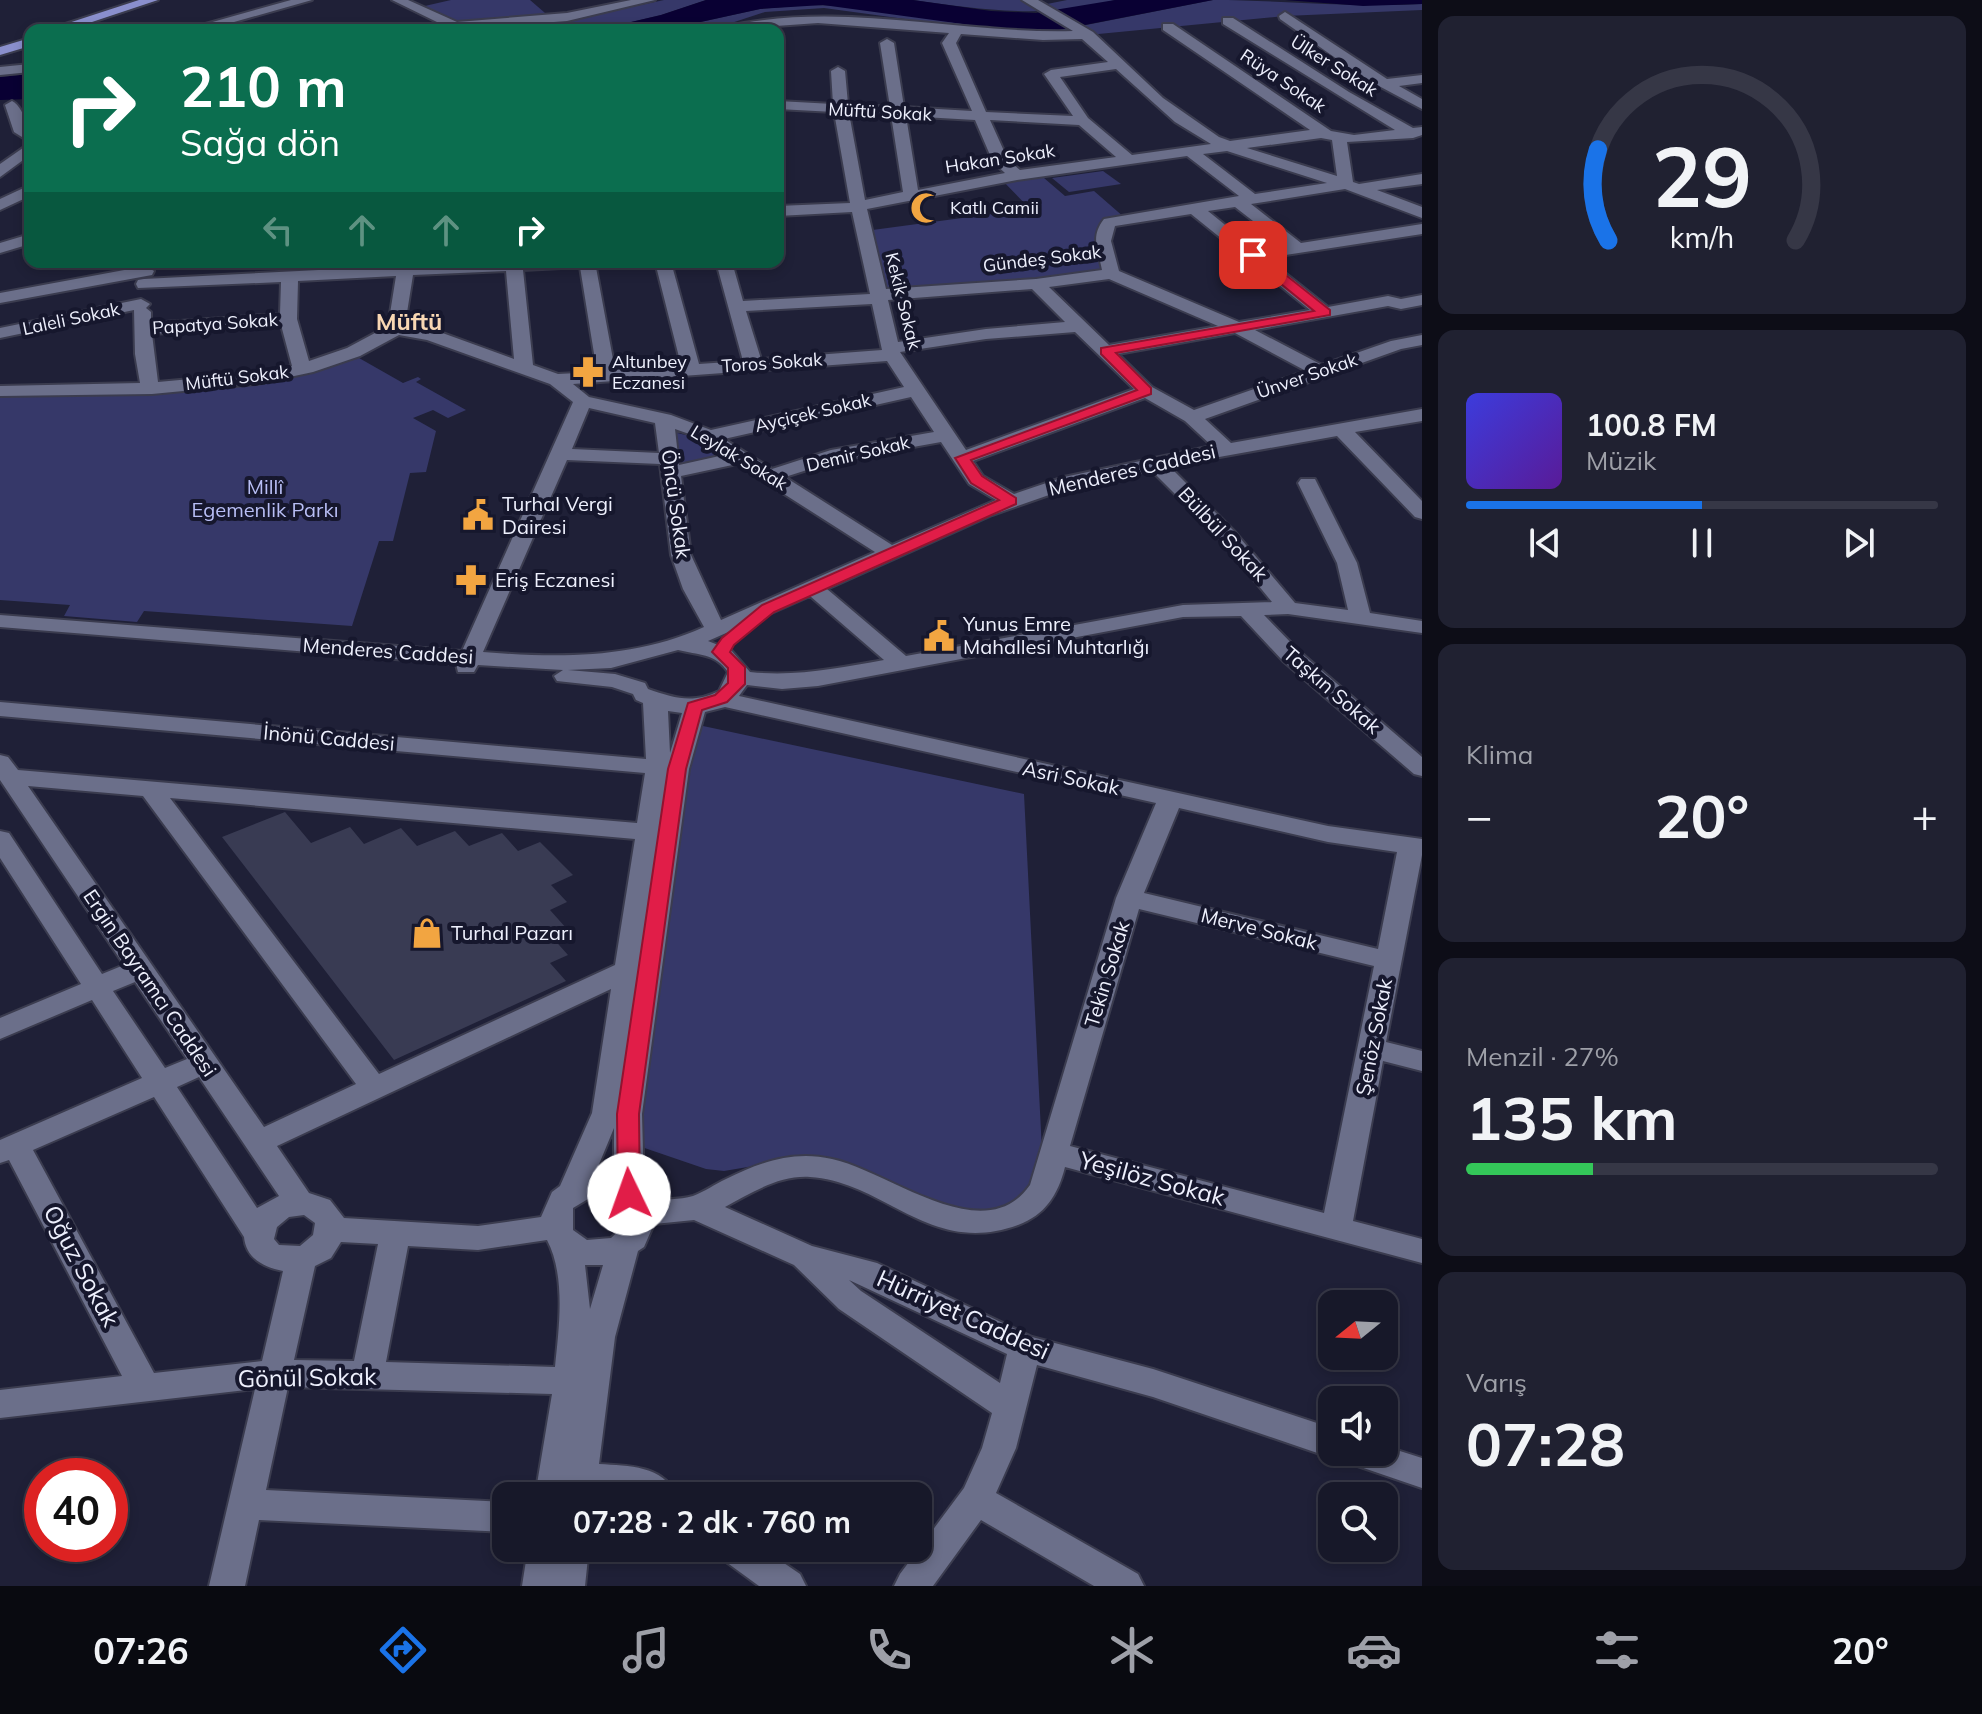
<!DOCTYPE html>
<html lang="tr">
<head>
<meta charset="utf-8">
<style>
	:root { --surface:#171829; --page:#202131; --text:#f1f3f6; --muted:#9ea0a8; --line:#363746; --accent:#1a73e8 }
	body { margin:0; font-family:Mulish,sans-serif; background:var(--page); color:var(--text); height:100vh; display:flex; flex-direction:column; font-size:30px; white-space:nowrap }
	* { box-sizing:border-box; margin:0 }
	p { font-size:26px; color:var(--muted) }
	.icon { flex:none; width:44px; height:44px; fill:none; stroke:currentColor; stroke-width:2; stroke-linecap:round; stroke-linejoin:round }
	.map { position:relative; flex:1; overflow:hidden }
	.sheet { display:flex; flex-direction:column; gap:16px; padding:16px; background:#0d0d17; width:560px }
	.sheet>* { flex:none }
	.top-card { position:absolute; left:24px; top:24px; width:760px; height:244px; border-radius:16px; box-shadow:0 4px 12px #0003,0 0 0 2px var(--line); background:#0b6e4f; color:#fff; overflow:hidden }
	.needle { width:52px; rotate:252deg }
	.fabs { position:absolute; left:1318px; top:1290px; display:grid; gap:16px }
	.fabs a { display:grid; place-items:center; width:80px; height:80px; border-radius:16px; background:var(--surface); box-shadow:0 4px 12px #0003,0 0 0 2px var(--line); font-size:40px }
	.speed { position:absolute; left:24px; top:1458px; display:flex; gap:16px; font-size:40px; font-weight:700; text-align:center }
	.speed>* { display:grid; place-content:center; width:104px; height:104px; border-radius:50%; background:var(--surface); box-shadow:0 4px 12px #0003,0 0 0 2px var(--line); line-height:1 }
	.speed .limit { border:12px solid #d22; background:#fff; color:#111 }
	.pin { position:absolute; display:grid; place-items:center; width:68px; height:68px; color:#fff; margin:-34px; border-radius:16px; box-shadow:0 4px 12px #0006 }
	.me { position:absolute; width:88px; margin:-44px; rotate:357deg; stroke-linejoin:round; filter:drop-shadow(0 0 6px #0008) }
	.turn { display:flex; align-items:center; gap:28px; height:168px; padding:0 24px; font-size:36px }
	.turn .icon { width:104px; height:104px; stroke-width:2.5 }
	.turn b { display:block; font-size:56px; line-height:68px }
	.lanes { display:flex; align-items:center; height:76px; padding:0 24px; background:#0003; justify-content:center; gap:40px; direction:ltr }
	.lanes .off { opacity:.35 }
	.big { font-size:60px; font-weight:700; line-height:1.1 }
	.sheet .tile { flex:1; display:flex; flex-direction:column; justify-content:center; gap:12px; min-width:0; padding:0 28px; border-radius:16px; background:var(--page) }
	.sheet .dial { align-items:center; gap:0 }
	.dial svg { height:208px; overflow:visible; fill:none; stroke:var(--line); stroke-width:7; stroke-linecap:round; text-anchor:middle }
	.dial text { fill:var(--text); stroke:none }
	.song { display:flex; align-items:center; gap:24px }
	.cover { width:96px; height:96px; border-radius:12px; background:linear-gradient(135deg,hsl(240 70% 55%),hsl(270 70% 35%)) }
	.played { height:8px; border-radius:4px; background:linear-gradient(90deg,var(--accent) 50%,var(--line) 50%) }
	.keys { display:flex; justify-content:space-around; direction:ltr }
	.heat { display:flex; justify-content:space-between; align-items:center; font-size:44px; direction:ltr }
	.charge { height:12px; border-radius:6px; background:linear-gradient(90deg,#34c759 27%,var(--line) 0) }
	.trip { position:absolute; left:492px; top:1482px; width:440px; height:80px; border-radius:16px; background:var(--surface); box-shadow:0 4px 12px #0003,0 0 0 2px var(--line); font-weight:700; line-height:80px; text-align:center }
	.tabs { display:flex; height:128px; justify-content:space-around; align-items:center; background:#090a10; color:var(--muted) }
	.tabs .icon { width:56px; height:56px }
	.tabs .active { color:var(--accent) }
	.tabs b { font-size:36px; color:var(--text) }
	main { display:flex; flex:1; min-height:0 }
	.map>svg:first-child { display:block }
</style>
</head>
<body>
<main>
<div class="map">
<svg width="1422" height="1586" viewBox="0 0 1422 1586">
	<rect width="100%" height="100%" fill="#1f2037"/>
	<g fill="#363869">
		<path d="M451 0H530L552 19 456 26 416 8Z"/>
		<path d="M664 0H706L661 15 597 30H444L570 20Z"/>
		<path d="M913 0H1028L1042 5 1067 0H1115C1047 19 982 10 913 0Z"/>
		<path d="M1213 0C1283 0 1352 8 1422 4V10L1285 16 1088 35 986 30 824 8 765 12 710 30H664L760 9 809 5 847 6 1007 30 1076 27Z"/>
		<path d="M1103 171 1121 184 1069 192 1052 178Z"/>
		<path d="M1037 172 1065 196 1094 191 1125 218 1109 223 1111 274 879 295 865 231 1030 209 1000 178Z"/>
		<path d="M1266 224 1298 248 1253 255 1222 230Z"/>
		<path d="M352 354 403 383 418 377 421 379 416 382 466 410 448 418 433 410 413 418 436 431 426 472 410 473 393 541H379L352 626 144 611 137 622 64 616 70 605 0 600V391L208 384Z"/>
		<path d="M673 432 690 436 725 457 682 465Z"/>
		<path d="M689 723 1024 794 1042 1151 1026 1199 981 1215 766 1164 724 1171 706 1169 627 1142Z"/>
	</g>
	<g fill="#090033">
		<path d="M706 0H913L991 11 1036 13 1115 0H1213L1059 30H1007L823 5 760 9 664 30H597L661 15Z"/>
		<path d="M1285 0H1422V4L1363 6Z"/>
		<path d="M30 74V99L0 100V77Z"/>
	</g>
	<path fill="#393b53" d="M285 812 311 843 350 827 364 844 401 828 417 846 455 831 469 846 502 833 518 851 540 842 573 875 551 885 567 902 550 910 567 929 551 936 568 955 550 963 566 981 394 1060 222 837Z"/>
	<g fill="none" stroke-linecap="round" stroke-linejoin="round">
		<defs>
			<g id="minor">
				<path d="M291 0H312L206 30H184Z"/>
				<path d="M392 0H408L457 22 567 13 631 0H655L567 21 452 30H396L403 26 439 23Z"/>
				<path d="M1022 0H1038L1093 32 1163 98 1219 137 1230 141 1310 130 1163 30V24H1173L1331 131 1354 135 1395 130 1223 24V18H1233L1349 92 1413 128 1422 127V135L1413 138 1347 142 1353 182 1359 184 1422 174V184L1377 190 1422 207V218L1345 189 1251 204 1301 243 1422 224V234L1266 258 1328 307 1388 296 1401 299 1422 295V305L1401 309 1388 306 1255 330 1322 365 1391 341 1422 335V345L1401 349 1205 419 1231 443 1422 409V421L1355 432 1422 501V519L1415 517 1337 436 1169 466 1235 532 1295 603 1348 610 1337 563 1298 483 1301 479H1315L1357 563 1370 613 1422 621V633L1288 614 1264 615 1299 651 1422 757V776L1414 774 1283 661 1241 616 1183 617 818 686 782 689 747 685 739 696 1328 826 1422 839V855L1386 1042 1422 1051V1071L1383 1061 1353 1221 1422 1239V1263L1065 1167C1058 1195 1045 1215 1018 1225 930 1257 886 1182 810 1177 779 1175 751 1193 725 1207L812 1246 877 1263 1032 1337 1153 1369 1332 1428V1452H1384V1446L1422 1458V1488L1346 1462 1342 1454 1332 1458 1153 1397 1037 1365 1016 1448 996 1493 1138 1574 1144 1586H1094L981 1520 933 1586H894L900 1574 964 1488 982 1448 992 1413 839 1309 794 1265 694 1220 654 1224 644 1247 638 1251 615 1337 599 1464C629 1466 663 1465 677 1496H535L552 1394 288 1387 266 1490 506 1502V1532L259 1520 245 1586H209L255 1389 0 1418V1390L122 1376 9 1160 0 1163V1140L142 1078 92 1000 0 1039V1018L81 984 0 858V831L9 833 102 974 124 965 0 780V755L8 757 18 770 637 823 645 773 0 716V702L646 759 643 703 636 700 633 694 612 687 557 681 554 676 563 670 478 665 474 672H458L456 664 0 627V615L462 651 573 402 550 384 427 340 399 335 360 356 313 372 257 384 152 394 0 396V386L140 383 135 354 134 310 0 338V328L141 299 150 304 146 308 151 312V323L280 314 281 282 138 288 136 284 138 280 144 279 398 266 399 262H415V265L595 262 615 370 681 365 655 262H671L699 364 743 361 716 262H732L743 301 870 294 852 212 778 216V206L850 203 834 112 778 109V101L833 104 831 71 838 67 845 71 848 104 890 107 880 43 887 39 894 43 904 107 972 111 942 43 949 33 818 23 722 30 724 27C840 0 956 34 1073 31ZM961 34 1043 40 1082 39 1108 62 1051 70 1044 74 1073 116 986 112 956 43ZM1116 69 1175 122 1211 144 1132 155 1088 118 1060 77ZM849 113 891 115 903 192 865 200ZM906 116 975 120 993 162 1005 173 918 190ZM990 120 1079 125 1116 157 1020 170 1008 160ZM1321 138 1332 140 1337 176 1247 148ZM1227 151 1327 183 1255 194 1203 154ZM1187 156 1239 196 1104 219C1090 237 1098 249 1102 270L1036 279 886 289 867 209 1017 180ZM1235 207 1284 245 1256 250 1208 211ZM1191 214 1310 310 1239 322 1119 271 1111 241 1115 226ZM580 267 597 372 558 374 533 365 523 270ZM506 271 514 359 437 331 405 325 413 275ZM396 276 388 326 347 348 309 361 297 319 298 281ZM1109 279 1218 326 1109 345 1049 287ZM1032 289 1065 322 986 329 898 342 888 300ZM872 304 882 350 761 359 746 311ZM281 325 292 366 257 373 158 382 152 334ZM1075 332 1134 389 966 450 900 352 986 339ZM1235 333 1306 371 1194 410 1152 387 1118 354ZM887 361 904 387 711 430 671 415 589 397 573 384ZM911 397 934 432 831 450 772 469 724 439ZM1145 398 1185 421 1212 446 1064 477 1014 494 983 476 973 461ZM589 408 655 423 659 453 572 449ZM675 429 692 435 724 455 679 465ZM941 442 969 484 996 500 892 545 785 477 835 461ZM567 460 660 464 671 555 683 589 704 627C633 659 559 658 483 652ZM737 464 875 552 721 620 691 555 681 476ZM1151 470 1221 540 1272 602 1183 605 906 656 827 589 992 515 1069 488ZM810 596 884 660C839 668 796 677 750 672L731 650 708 641ZM678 650C698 655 715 653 728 672L719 691C693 704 674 698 648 689L645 683 615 674 568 670 611 668ZM725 707 1156 803 1116 898 1030 1185C984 1251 887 1170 832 1159 794 1150 760 1162 726 1179 715 1184 704 1192 693 1196 680 1200 663 1199 650 1200L644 1191 642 1114 689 769 705 712ZM668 711 682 713 670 753ZM28 786 143 796 356 1084 264 1127ZM170 798 635 839 615 965 379 1074ZM1179 808 1328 842 1397 852 1378 949 1144 893ZM1139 909 1374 966 1324 1213 1070 1146ZM135 982 187 1059 165 1068 113 991ZM611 989 592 1113 560 1186 552 1192 541 1217 478 1226 344 1218 330 1200 309 1193 277 1146ZM199 1077 279 1196 257 1208 177 1087ZM154 1097 244 1237C246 1258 263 1267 283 1271L262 1361 154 1373 33 1150ZM614 1128V1175L595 1174ZM593 1196 609 1197 623 1208 624 1226 611 1238 587 1240 573 1230V1208ZM304 1215 315 1223 313 1235 300 1246 279 1245 274 1239 277 1227 289 1217ZM547 1240C566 1276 559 1328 555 1367L386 1362 408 1246 478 1250ZM341 1242 378 1244 354 1361 294 1360 315 1266 331 1258ZM585 1265H603L590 1309ZM849 1280 1007 1354 1000 1383 861 1291Z"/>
				<path d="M1285 12 1387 79 1422 75V83L1399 86 1422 99V109L1364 78 1280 19 1279 16Z"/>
				<path d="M30 64V72L0 75V67Z"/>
				<path d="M12 101C23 106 30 131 30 142L14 132 5 105Z"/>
				<path d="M30 143V155L0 177V164Z"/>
				<path d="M30 185V196L0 210V199Z"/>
				<path d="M30 234V244L0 253V243Z"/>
				<path d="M146 266 154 271 152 275 0 303V293Z"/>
				<path d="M528 1548H589L585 1586H522Z"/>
				<path d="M717 1548H762L800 1574 806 1586H759L722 1559Z"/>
			</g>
			<g id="major">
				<path d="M139 0H158L68 30H47Z"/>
				<path d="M30 38V46L0 55V47Z"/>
			</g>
		</defs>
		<use href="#minor" stroke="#3b3c4f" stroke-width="4"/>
		<use href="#major" stroke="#3b3c4f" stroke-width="4"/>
		<use href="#minor" fill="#6b6f8a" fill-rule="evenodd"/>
		<use href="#major" fill="#8a8fcd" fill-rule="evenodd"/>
	</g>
	<path fill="#e11d48" stroke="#92132f" stroke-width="2" d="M1249 253H1258L1330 310V315L1116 353 1151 388V394L971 460 982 476 1016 498V504L774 612 734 645 730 652 745 667V684L727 702 702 710 686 769 639 1114 640 1194 637 1200 629 1202 621 1200 618 1194 617 1114 668 769 688 703 715 695 728 683V668L712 652 722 638 762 605 999 500 971 483 955 458 1137 390 1101 354V348L1314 311 1249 258Z"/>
	<defs>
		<symbol id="mosque-bare" viewBox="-9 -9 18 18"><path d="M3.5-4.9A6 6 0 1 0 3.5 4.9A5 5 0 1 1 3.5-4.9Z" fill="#f2a541" stroke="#16172d" stroke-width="2.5" paint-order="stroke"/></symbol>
		<symbol id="pharmacy-bare" viewBox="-9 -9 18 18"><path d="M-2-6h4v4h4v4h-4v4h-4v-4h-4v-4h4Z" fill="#f2a541" stroke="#16172d" stroke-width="2.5" paint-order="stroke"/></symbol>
		<symbol id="civic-bare" viewBox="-9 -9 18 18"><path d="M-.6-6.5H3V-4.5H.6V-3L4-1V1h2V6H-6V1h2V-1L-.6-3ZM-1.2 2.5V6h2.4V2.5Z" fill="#f2a541" stroke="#16172d" stroke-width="2.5" paint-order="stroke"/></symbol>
		<symbol id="shop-bare" viewBox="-9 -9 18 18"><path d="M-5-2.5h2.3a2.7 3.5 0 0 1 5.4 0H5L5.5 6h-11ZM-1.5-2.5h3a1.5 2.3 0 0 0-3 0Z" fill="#f2a541" stroke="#16172d" stroke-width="2.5" paint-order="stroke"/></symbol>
	</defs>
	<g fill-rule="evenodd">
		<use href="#mosque-bare" x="904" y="186" width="44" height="44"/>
		<use href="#pharmacy-bare" x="566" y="350" width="44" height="44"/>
		<use href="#civic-bare" x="456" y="493" width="44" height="44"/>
		<use href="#pharmacy-bare" x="449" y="558" width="44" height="44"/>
		<use href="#civic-bare" x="917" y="614" width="44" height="44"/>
		<use href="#shop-bare" x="405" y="911" width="44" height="44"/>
	</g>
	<g text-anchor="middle" stroke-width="8" stroke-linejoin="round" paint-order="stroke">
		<g font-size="18" fill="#eef0fd" stroke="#16172d">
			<text transform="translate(1334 66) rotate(32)" y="6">Ülker Sokak</text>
			<text transform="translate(1283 81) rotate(34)" y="6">Rüya Sokak</text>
			<text transform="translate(880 112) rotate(3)" y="6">Müftü Sokak</text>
			<text transform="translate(1000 159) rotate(-9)" y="6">Hakan Sokak</text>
			<text transform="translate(1042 259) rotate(-7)" y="6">Gündeş Sokak</text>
			<text transform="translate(903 301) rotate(76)" y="6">Kekik Sokak</text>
			<text transform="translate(71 319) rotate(-12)" y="6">Laleli Sokak</text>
			<text transform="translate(215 324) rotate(-4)" y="6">Papatya Sokak</text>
			<text transform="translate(772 363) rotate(-4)" y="6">Toros Sokak</text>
			<text transform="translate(1307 376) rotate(-19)" y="6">Ünver Sokak</text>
			<text transform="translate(237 378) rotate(-7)" y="6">Müftü Sokak</text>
			<text transform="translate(813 413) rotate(-13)" y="6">Ayçiçek Sokak</text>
			<text transform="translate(858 454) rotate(-13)" y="6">Demir Sokak</text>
			<text transform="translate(739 458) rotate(31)" y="6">Leylak Sokak</text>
		</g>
		<g font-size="18" fill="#eef0fd" stroke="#16172d" text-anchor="start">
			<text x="950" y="214">Katlı Camii</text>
			<text x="612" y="368">Altunbey<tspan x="612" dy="21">Eczanesi</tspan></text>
		</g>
		<g font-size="20" fill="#eef0fd" stroke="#16172d">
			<text transform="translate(1132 470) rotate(-13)" y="7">Menderes Caddesi</text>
			<text transform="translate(676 504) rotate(82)" y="7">Öncü Sokak</text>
			<text transform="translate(1223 534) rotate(47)" y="7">Bülbül Sokak</text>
			<text transform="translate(388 651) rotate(4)" y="7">Menderes Caddesi</text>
			<text transform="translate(1332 690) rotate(41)" y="7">Taşkın Sokak</text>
			<text transform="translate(329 738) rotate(5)" y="7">İnönü Caddesi</text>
			<text transform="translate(1071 778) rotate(12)" y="7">Asri Sokak</text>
			<text transform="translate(1259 929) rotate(14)" y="7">Merve Sokak</text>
			<text transform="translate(1107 974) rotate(-73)" y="7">Tekin Sokak</text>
			<text transform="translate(150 983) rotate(56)" y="7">Ergin Bayramcı Caddesi</text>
			<text transform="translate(1374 1037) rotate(-79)" y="7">Şenöz Sokak</text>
		</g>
		<g font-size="20" fill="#b8bef5" stroke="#16172d">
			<text x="265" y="494">Millî<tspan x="265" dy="23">Egemenlik Parkı</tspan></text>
		</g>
		<g font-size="20" fill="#eef0fd" stroke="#16172d" text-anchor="start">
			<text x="502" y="511">Turhal Vergi<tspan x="502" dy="23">Dairesi</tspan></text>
			<text x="495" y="587">Eriş Eczanesi</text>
			<text x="963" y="631">Yunus Emre<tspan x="963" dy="23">Mahallesi Muhtarlığı</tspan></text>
			<text x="451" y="940">Turhal Pazarı</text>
		</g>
		<g font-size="24" font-weight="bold" fill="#f8d7b3" stroke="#16172d">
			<text x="409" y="330">Müftü</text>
		</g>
		<g font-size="24" fill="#eef0fd" stroke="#16172d">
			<text transform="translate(1152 1179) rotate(15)" y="8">Yeşilöz Sokak</text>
			<text transform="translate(81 1266) rotate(62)" y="8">Oğuz Sokak</text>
			<text transform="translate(963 1315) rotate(24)" y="8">Hürriyet Caddesi</text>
			<text transform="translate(307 1378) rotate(-1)" y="8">Gönül Sokak</text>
		</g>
	</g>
</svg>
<div class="fabs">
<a><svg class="needle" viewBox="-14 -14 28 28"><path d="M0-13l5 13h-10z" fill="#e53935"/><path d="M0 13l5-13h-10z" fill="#9ea0a8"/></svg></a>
<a><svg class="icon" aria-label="sound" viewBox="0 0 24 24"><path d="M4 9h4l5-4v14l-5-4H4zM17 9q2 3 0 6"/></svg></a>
<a><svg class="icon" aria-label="search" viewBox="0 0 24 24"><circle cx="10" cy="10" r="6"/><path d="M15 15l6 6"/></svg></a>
</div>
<div class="speed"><div class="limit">40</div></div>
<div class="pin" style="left:1253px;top:255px;background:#d93025"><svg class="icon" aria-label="arrive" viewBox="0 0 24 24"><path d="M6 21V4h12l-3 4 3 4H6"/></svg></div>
<svg class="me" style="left:629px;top:1194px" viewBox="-20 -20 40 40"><circle r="19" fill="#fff"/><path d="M0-13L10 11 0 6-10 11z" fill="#e11d48"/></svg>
<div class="trip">07:28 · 2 dk · 760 m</div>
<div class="top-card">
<div class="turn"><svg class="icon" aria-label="right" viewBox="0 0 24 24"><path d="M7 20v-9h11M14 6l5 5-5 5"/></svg><div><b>210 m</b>Sağa dön</div></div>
<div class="lanes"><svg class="icon off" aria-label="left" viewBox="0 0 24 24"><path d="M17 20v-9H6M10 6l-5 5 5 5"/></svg><svg class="icon off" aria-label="ahead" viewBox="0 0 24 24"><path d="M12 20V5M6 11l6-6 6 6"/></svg><svg class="icon off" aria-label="ahead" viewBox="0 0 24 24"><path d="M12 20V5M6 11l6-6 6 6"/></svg><svg class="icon" aria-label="right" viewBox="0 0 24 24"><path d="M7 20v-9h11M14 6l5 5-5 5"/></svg></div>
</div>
</div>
<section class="sheet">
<div class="tile dial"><svg viewBox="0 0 100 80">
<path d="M14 69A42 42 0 1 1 86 69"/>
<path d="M14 69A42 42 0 0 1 10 34" stroke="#1a73e8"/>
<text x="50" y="56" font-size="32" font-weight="700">29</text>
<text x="50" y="72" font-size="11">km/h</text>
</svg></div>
<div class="tile">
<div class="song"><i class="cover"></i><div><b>100.8 FM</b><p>Müzik</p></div></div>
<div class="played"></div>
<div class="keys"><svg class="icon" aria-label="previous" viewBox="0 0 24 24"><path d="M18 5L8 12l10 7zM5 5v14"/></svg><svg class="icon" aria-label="pause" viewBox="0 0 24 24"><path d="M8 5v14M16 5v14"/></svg><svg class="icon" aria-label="next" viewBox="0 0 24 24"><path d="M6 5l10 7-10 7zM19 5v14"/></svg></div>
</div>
<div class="tile"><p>Klima</p>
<div class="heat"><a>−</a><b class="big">20°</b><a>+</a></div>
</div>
<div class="tile"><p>Menzil · 27%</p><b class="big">135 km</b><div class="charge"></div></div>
<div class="tile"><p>Varış</p><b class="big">07:28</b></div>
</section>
</main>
<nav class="tabs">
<b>07:26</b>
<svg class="icon active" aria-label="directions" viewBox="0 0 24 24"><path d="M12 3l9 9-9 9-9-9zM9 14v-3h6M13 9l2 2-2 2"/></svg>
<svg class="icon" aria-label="music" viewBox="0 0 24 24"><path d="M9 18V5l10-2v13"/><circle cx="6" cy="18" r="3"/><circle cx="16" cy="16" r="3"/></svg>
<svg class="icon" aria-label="phone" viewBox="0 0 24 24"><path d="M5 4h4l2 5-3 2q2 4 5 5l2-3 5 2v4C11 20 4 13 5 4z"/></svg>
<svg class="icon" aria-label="climate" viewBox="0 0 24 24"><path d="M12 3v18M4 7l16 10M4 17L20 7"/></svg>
<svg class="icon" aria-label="car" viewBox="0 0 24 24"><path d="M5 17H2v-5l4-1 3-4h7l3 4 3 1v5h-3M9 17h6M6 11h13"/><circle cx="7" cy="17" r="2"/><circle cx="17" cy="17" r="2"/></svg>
<svg class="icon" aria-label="filters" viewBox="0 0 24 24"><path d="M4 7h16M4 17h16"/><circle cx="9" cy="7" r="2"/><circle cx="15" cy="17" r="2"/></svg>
<b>20°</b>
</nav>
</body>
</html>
